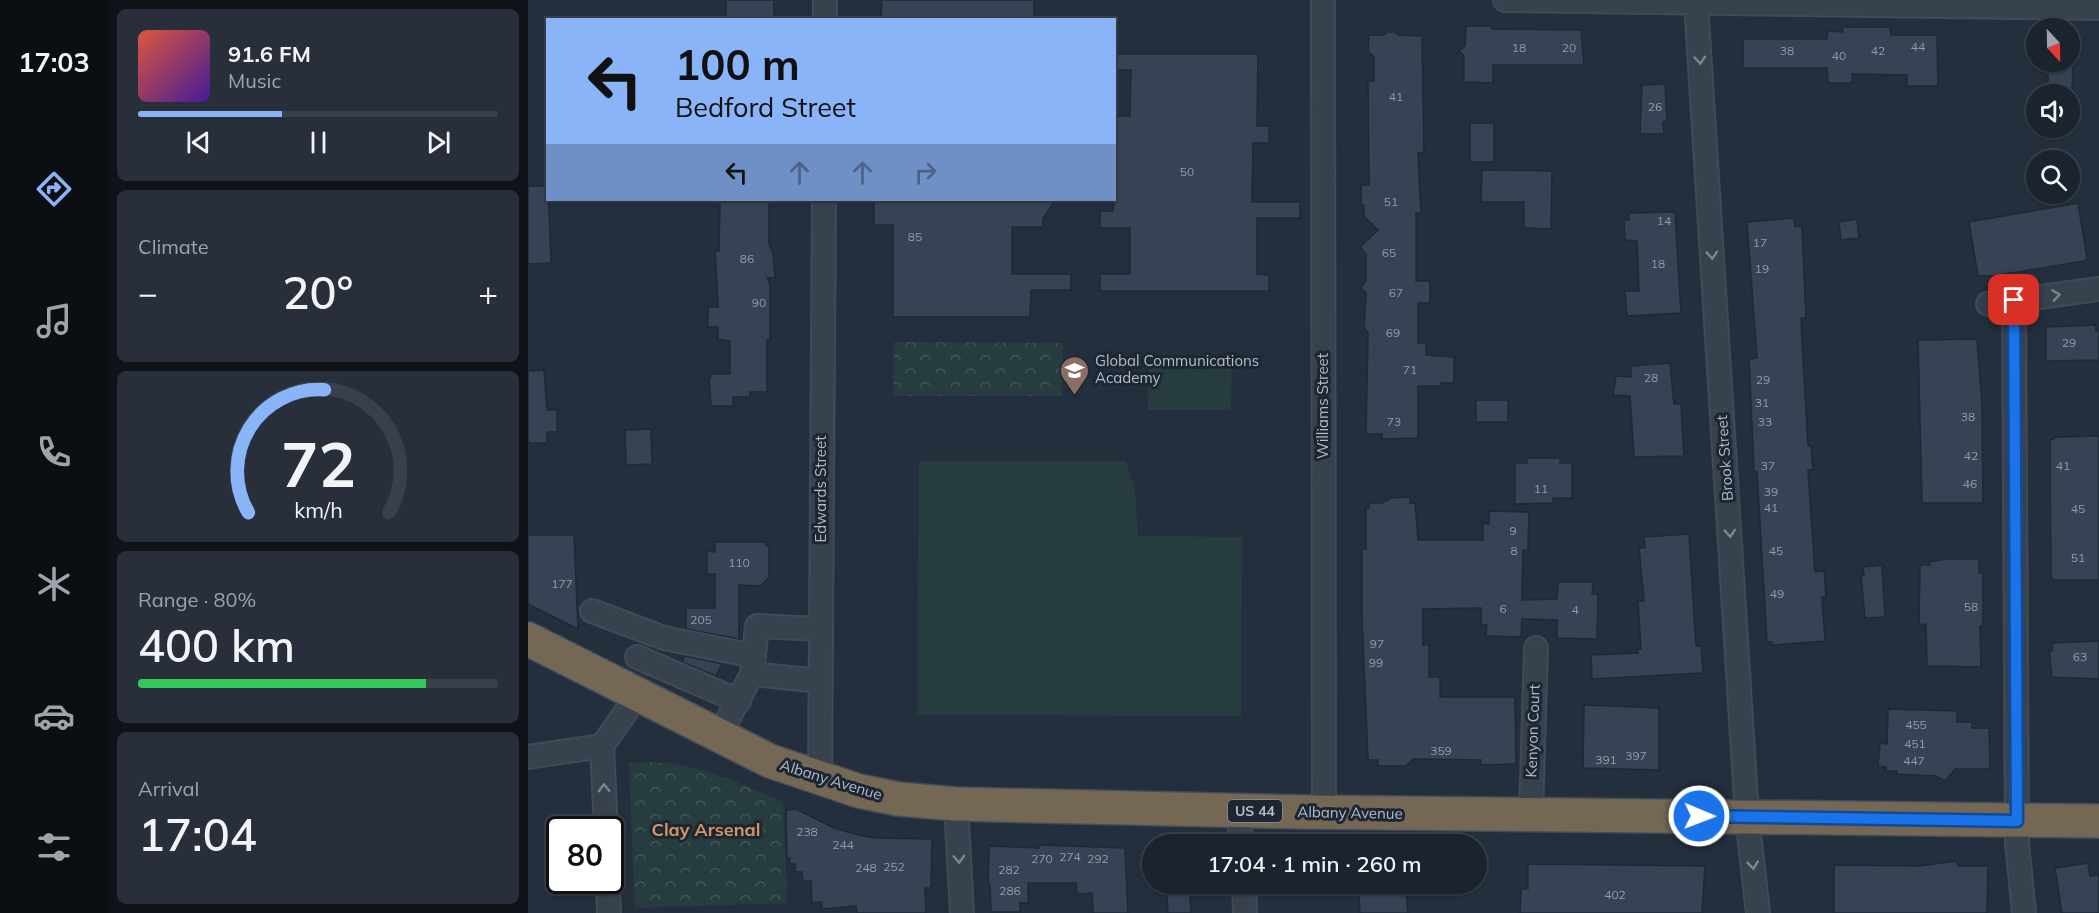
<!DOCTYPE html>
<html lang="en">
<head>
<meta charset="utf-8">
<style>
	:root { --surface:#1b232e; --page:#282f3a; --text:#f1f3f6; --muted:#a0a4aa; --line:#39404a; --accent:#8ab4f8 }
	body { margin:0; font-family:Mulish,sans-serif; background:var(--page); color:var(--text); height:100vh; display:flex; flex-direction:column; font-size:22px; white-space:nowrap }
	* { box-sizing:border-box; margin:0 }
	p { font-size:20px; color:var(--muted) }
	.icon { flex:none; width:33px; height:33px; fill:none; stroke:currentColor; stroke-width:2; stroke-linecap:round; stroke-linejoin:round }
	.map { position:relative; flex:1; overflow:hidden }
	.details { display:flex; flex-direction:column; gap:9px; padding:9px; background:#0f1319; width:420px }
	.details>* { flex:none }
	.guide { position:absolute; left:18px; top:18px; width:570px; height:183px; border-radius:0px; box-shadow:0 2px 4px #0004,0 0 0 2px var(--line); background:#8ab4f8; color:#111; overflow:hidden }
	.needle { width:39px; rotate:158deg }
	.fabs { position:absolute; left:1498px; top:18px; display:grid; gap:12px }
	.fabs a { display:grid; place-items:center; width:54px; height:54px; border-radius:50%; background:var(--surface); box-shadow:0 2px 4px #0004,0 0 0 2px var(--line); font-size:30px }
	.speed { position:absolute; left:18px; top:816px; display:flex; gap:12px; font-size:30px; font-weight:700; text-align:center }
	.speed>* { display:grid; place-content:center; width:78px; height:78px; border-radius:50%; background:var(--surface); box-shadow:0 2px 4px #0004,0 0 0 2px var(--line); line-height:1 }
	.speed .limit { border:3px solid #111; border-radius:9px; background:#fff; color:#111 }
	.pin { position:absolute; display:grid; place-items:center; width:51px; height:51px; color:#fff; margin:-26px; border-radius:12px; box-shadow:0 3px 9px #0006 }
	.me { position:absolute; width:66px; margin:-33px; rotate:91deg; stroke-linejoin:round; filter:drop-shadow(0 0 4px #0008) }
	.turn { display:flex; align-items:center; gap:21px; height:126px; padding:0 30px; font-size:27px }
	.turn .icon { width:78px; height:78px; stroke-width:2.5 }
	.turn b { display:block; font-size:42px; line-height:51px }
	.lanes { display:flex; align-items:center; height:57px; padding:0 30px; background:#0003; justify-content:center; gap:30px; direction:ltr }
	.lanes .off { opacity:.35 }
	.big { font-size:45px; font-weight:600; line-height:1.1 }
	.details .card { flex:1; display:flex; flex-direction:column; justify-content:center; gap:9px; min-width:0; padding:0 21px; border-radius:9px; background:var(--page) }
	.details .dial { align-items:center; gap:0 }
	.dial svg { height:156px; overflow:visible; fill:none; stroke:var(--line); stroke-width:7; stroke-linecap:round; text-anchor:middle }
	.dial text { fill:var(--text); stroke:none }
	.song { display:flex; align-items:center; gap:18px }
	.cover { width:72px; height:72px; border-radius:9px; background:linear-gradient(135deg,hsl(10 70% 55%),hsl(260 70% 35%)) }
	.played { height:6px; border-radius:3px; background:linear-gradient(90deg,var(--accent) 40%,var(--line) 40%) }
	.keys { display:flex; justify-content:space-around; direction:ltr }
	.heat { display:flex; justify-content:space-between; align-items:center; font-size:33px; direction:ltr }
	.charge { height:9px; border-radius:4px; background:linear-gradient(90deg,#34c759 80%,var(--line) 0) }
	.trip { position:absolute; left:614px; top:834px; width:345px; height:60px; border-radius:30px; background:var(--surface); box-shadow:0 2px 4px #0004,0 0 0 2px var(--line); font-weight:600; line-height:60px; text-align:center }
	main { display:flex; flex:1; min-height:0 }
	.tabs { display:flex; flex-direction:column; width:108px; justify-content:space-around; align-items:center; background:#0b0e12; color:var(--muted) }
	.tabs .icon { width:42px; height:42px }
	.tabs .current { color:var(--accent) }
	.tabs b { font-size:27px; color:var(--text) }
	.map>svg:first-child { display:block }
</style>
</head>
<body>
<main>
<nav class="tabs">
<b>17:03</b>
<svg class="icon current" aria-label="directions" viewBox="0 0 24 24"><path d="M12 3l9 9-9 9-9-9zM9 14v-3h6M13 9l2 2-2 2"/></svg>
<svg class="icon" aria-label="music" viewBox="0 0 24 24"><path d="M9 18V5l10-2v13"/><circle cx="6" cy="18" r="3"/><circle cx="16" cy="16" r="3"/></svg>
<svg class="icon" aria-label="phone" viewBox="0 0 24 24"><path d="M5 4h4l2 5-3 2q2 4 5 5l2-3 5 2v4C11 20 4 13 5 4z"/></svg>
<svg class="icon" aria-label="climate" viewBox="0 0 24 24"><path d="M12 3v18M4 7l16 10M4 17L20 7"/></svg>
<svg class="icon" aria-label="car" viewBox="0 0 24 24"><path d="M5 17H2v-5l4-1 3-4h7l3 4 3 1v5h-3M9 17h6M6 11h13"/><circle cx="7" cy="17" r="2"/><circle cx="17" cy="17" r="2"/></svg>
<svg class="icon" aria-label="filters" viewBox="0 0 24 24"><path d="M4 7h16M4 17h16"/><circle cx="9" cy="7" r="2"/><circle cx="15" cy="17" r="2"/></svg>
</nav>
<section class="details">
<div class="card">
<div class="song"><i class="cover"></i><div><b>91.6 FM</b><p>Music</p></div></div>
<div class="played"></div>
<div class="keys"><svg class="icon" aria-label="previous" viewBox="0 0 24 24"><path d="M18 5L8 12l10 7zM5 5v14"/></svg><svg class="icon" aria-label="pause" viewBox="0 0 24 24"><path d="M8 5v14M16 5v14"/></svg><svg class="icon" aria-label="next" viewBox="0 0 24 24"><path d="M6 5l10 7-10 7zM19 5v14"/></svg></div>
</div>
<div class="card"><p>Climate</p>
<div class="heat"><a>−</a><b class="big">20°</b><a>+</a></div>
</div>
<div class="card dial"><svg viewBox="0 0 100 80">
<path d="M14 69A42 42 0 1 1 86 69"/>
<path d="M14 69A42 42 0 0 1 53 6" stroke="#8ab4f8"/>
<text x="50" y="56" font-size="32" font-weight="700">72</text>
<text x="50" y="72" font-size="11">km/h</text>
</svg></div>
<div class="card"><p>Range · 80%</p><b class="big">400 km</b><div class="charge"></div></div>
<div class="card"><p>Arrival</p><b class="big">17:04</b></div>
</section>
<div class="map">
<svg width="1571" height="913" viewBox="0 0 1571 913">
	<defs>
		<pattern id="park-crowns" width="20" height="18" patternUnits="userSpaceOnUse" patternTransform="scale(1.5)"><rect width="20" height="18" fill="#263c3f"/><path d="M2 6a3 3 0 1 1 6 0M12 15a3 3 0 1 1 6 0" fill="none" stroke="#435659"/></pattern>
	</defs>
	<rect width="100%" height="100%" fill="#242f3e"/>
	<g fill="#263c3f">
		<path d="M621 360H704L703 410H620Z"/>
		<path d="M391 461H598L607 490 610 536 714 537 713 716 389 715Z"/>
	</g>
	<g fill="url(#park-crowns)">
		<path d="M366 342 535 343 534 396H365Z"/>
		<path d="M119 762C168 762 211 783 255 802L259 903 107 908 101 764Z"/>
	</g>
	<g fill="#364354" stroke="#1f2835" stroke-width="1.5">
		<rect x="198" y="0" width="48" height="20"/>
		<path d="M354 0H506V20H353Z"/>
		<path d="M938 26H964V29L1053 30 1056 65H965V83L936 82V56L931 51 937 46Z"/>
		<path d="M1314 27H1362L1363 35H1409L1410 86H1379V75L1324 74V83H1300L1299 68H1215V39H1299L1300 31 1315 32Z"/>
		<path d="M859 32H867L870 35 894 36 896 152 890 153 893 213H888V281H902V303H890V343H898V355L926 357V383H913V386H890V438L854 439V434H838L840 333 836 328 838 293 833 287 838 281V254L832 247 850 230 836 216V205H833V185H841L840 81H846V57L840 51 841 35H856Z"/>
		<path d="M586 54H730L729 126H741V143H725L724 202H772V218H729V274L741 275V291H572V274H602V228H572V211H585L586 200V116H602L603 70H586Z"/>
		<path d="M1520 62H1545L1544 94H1520Z"/>
		<path d="M1137 84 1139 121 1135 122 1136 134H1112L1114 85Z"/>
		<rect x="942" y="123" width="24" height="39"/>
		<path d="M954 170 1024 171 1023 229 996 228V202H953Z"/>
		<path d="M0 186H20L23 263 0 264Z"/>
		<path d="M192 200H241V244L245 254 247 278H239L242 284V340H239V392H222V397H205V406H183L181 379 184 374H202V341L190 339V327H180V307H190L187 250 191 251Z"/>
		<path d="M346 200H527L515 219V227H484V274H543V290H503L502 317H365V225H346Z"/>
		<path d="M1550 203 1559 258 1557 261 1465 276H1450L1441 222Z"/>
		<path d="M1147 212 1153 313 1099 316 1097 291H1111L1109 241 1097 240 1096 220H1101V213Z"/>
		<path d="M1266 218 1267 227 1274 226 1278 318H1273L1274 340 1280 446H1283L1285 469 1280 470 1287 572 1296 571 1298 597H1294L1297 641 1244 645V642H1239L1229 472H1226L1225 447 1221 359 1229 358 1219 222Z"/>
		<path d="M1329 219 1331 238 1313 240 1311 222Z"/>
		<path d="M1568 325V331H1571V360L1518 361V327Z"/>
		<path d="M1449 339 1454 405 1455 503H1394L1390 340Z"/>
		<path d="M1142 363 1146 404H1153L1156 456 1106 457 1102 396 1085 395 1088 376 1103 377V366Z"/>
		<path d="M16 370 19 410H29V432H19V443H0V371Z"/>
		<rect x="948" y="400" width="32" height="22"/>
		<path d="M123 429 124 464 98 465 97 430Z"/>
		<path d="M1571 436V580H1525L1523 577 1522 440 1530 437Z"/>
		<path d="M999 458H1032V463H1044V498H1025V503L987 504V463H999Z"/>
		<path d="M882 497V503H887L890 540H955V523L961 524V511L1001 512 1000 550H995L994 600 1029 599 1030 582H1065L1064 594H1070L1069 639 1029 638V620L994 619 993 637 958 636 959 625H953V608L895 609V645H901V677H912V697H987L988 764 953 765V760L885 759 878 766H850V760H840L834 618V549H838V508H841V503H854L863 498Z"/>
		<path d="M1161 534 1168 646H1173L1175 673 1064 679 1063 655 1110 653 1109 649H1113L1110 601H1116L1111 548H1117L1116 537Z"/>
		<path d="M0 535H46L50 629 0 604Z"/>
		<path d="M187 542H236L241 548V577L233 586 211 585V639L158 629V608H187V574H179V551L187 552Z"/>
		<path d="M1417 559H1451V573H1455V626H1452L1453 667 1399 666 1398 624 1391 625 1392 565H1402V562Z"/>
		<path d="M1354 565 1357 617 1337 618 1333 575H1336L1335 567Z"/>
		<path d="M1571 641V679L1524 677 1521 651H1524L1525 643Z"/>
		<path d="M157 656 191 663 194 664 188 676 154 662Z"/>
		<path d="M1056 705 1131 708V770L1055 768Z"/>
		<path d="M1360 709 1429 711V722H1444V728H1461L1462 769H1427L1417 781 1408 776 1369 774V771H1358V767L1350 766 1352 743 1359 744Z"/>
		<path d="M268 809 306 828 330 835 347 838 404 839 403 888H397L398 913H329L328 906 294 909 293 902 284 903 283 881H275L274 872H268L267 864H262V858H259L258 810Z"/>
		<path d="M511 845 597 848 600 913H565L564 893 549 894 548 883H500V903H492V912H463L462 884H460L461 846 511 848Z"/>
		<path d="M1428 861 1430 866H1460L1459 913H1306V865L1391 866Z"/>
		<path d="M1560 863 1562 876 1571 875V913H1534L1527 868Z"/>
		<path d="M1000 864 1177 866 1174 913H992L993 889H1000Z"/>
		<path d="M638 884H661L663 913H640Z"/>
		<path d="M830 884H877L880 913H832Z"/>
	</g>
	<g fill="none" stroke-linecap="round" stroke-linejoin="round">
		<defs>
			<g id="minor">
				<path d="M795 0 796 813"/>
				<path d="M977 0 1571 8"/>
				<path d="M1168 2 1219 816 1230 913"/>
				<path d="M297 20V0"/>
				<path d="M1486 301 1489 843 1496 913"/>
				<path d="M1460 304 1571 289"/>
				<path d="M64 611 136 638 226 656"/>
				<path d="M109 657 211 701"/>
				<path d="M224 674 292 681"/>
				<path d="M191 736 224 674 229 626 292 629"/>
				<path d="M74 746 78 830"/>
				<path d="M0 757 74 746 109 696"/>
				<path d="M292 779 296 200"/>
				<path d="M428 804 434 913"/>
				<path d="M711 810 713 844"/>
				<path d="M1003 814 1008 648"/>
				<path d="M80 880 81 913"/>
				<path d="M716 884 717 913"/>
			</g>
			<path id="highway" d="M0 639 242 761 331 791 370 799 428 804 778 812 1571 821"/>
		</defs>
		<use href="#minor" stroke="#414a57" stroke-width="26"/>
		<use href="#highway" stroke="#434c59" stroke-width="36"/>
		<use href="#minor" stroke="#38414e" stroke-width="22"/>
		<use href="#highway" stroke="#746855" stroke-width="33"/>
	</g>
	<defs><path id="oneway-chevron" d="M-2-3.5L2.5 0L-2 3.5" fill="none" stroke-width="1.6" stroke-linecap="round" stroke-linejoin="round" transform="scale(1.5)"/></defs>
	<g stroke="#7c8592">
		<use href="#oneway-chevron" transform="translate(1172 60) rotate(86)"/>
		<use href="#oneway-chevron" transform="translate(1184 255) rotate(86)"/>
		<use href="#oneway-chevron" transform="translate(1528 295) rotate(-8)"/>
		<use href="#oneway-chevron" transform="translate(1202 533) rotate(86)"/>
		<use href="#oneway-chevron" transform="translate(76 788) rotate(-92)"/>
		<use href="#oneway-chevron" transform="translate(431 859) rotate(87)"/>
		<use href="#oneway-chevron" transform="translate(1225 865) rotate(84)"/>
	</g>
	<g fill="none" stroke-linecap="round" stroke-linejoin="round">
		<defs>
			<path id="route" d="M1171 816 1489 821 1486 300"/>
		</defs>
		<use href="#route" stroke="#114b97" stroke-width="15"/>
		<use href="#route" stroke="#1a73e8" stroke-width="10"/>
	</g>
	<defs>
		<symbol id="school-pin" viewBox="-11 -11 22 30"><path d="M0 17L-7.5 6A9.5 9.5 0 1 1 7.5 6Z" fill="#8d6e63" stroke="#1d2633"/><path d="M0-5L7-2L0 1L-7-2ZM-4 1L0 2.5L4 1V4Q0 6-4 4Z" fill="#fff"/></symbol>
	</defs>
	<g fill-rule="evenodd">
		<use href="#school-pin" x="530" y="354" width="33" height="45"/>
	</g>
	<g text-anchor="middle" stroke-width="6" stroke-linejoin="round" paint-order="stroke">
		<g font-size="12" fill="#929caa">
			<text x="1390" y="51">44</text>
			<text x="991" y="52">18</text>
			<text x="1041" y="52">20</text>
			<text x="1259" y="55">38</text>
			<text x="1350" y="55">42</text>
			<text x="1311" y="60">40</text>
			<text x="868" y="101">41</text>
			<text x="1127" y="111">26</text>
			<text x="659" y="176">50</text>
			<text x="863" y="206">51</text>
			<text x="1136" y="225">14</text>
			<text x="387" y="241">85</text>
			<text x="1232" y="247">17</text>
			<text x="861" y="257">65</text>
			<text x="219" y="263">86</text>
			<text x="1130" y="268">18</text>
			<text x="1234" y="273">19</text>
			<text x="868" y="297">67</text>
			<text x="231" y="307">90</text>
			<text x="865" y="337">69</text>
			<text x="1541" y="347">29</text>
			<text x="882" y="374">71</text>
			<text x="1123" y="382">28</text>
			<text x="1235" y="384">29</text>
			<text x="1234" y="407">31</text>
			<text x="1440" y="421">38</text>
			<text x="866" y="426">73</text>
			<text x="1237" y="426">33</text>
			<text x="1443" y="460">42</text>
			<text x="1240" y="470">37</text>
			<text x="1535" y="470">41</text>
			<text x="1442" y="488">46</text>
			<text x="1013" y="493">11</text>
			<text x="1243" y="496">39</text>
			<text x="1243" y="512">41</text>
			<text x="1550" y="513">45</text>
			<text x="985" y="535">9</text>
			<text x="986" y="555">8</text>
			<text x="1248" y="555">45</text>
			<text x="1550" y="562">51</text>
			<text x="211" y="567">110</text>
			<text x="34" y="588">177</text>
			<text x="1249" y="598">49</text>
			<text x="1443" y="611">58</text>
			<text x="975" y="613">6</text>
			<text x="1047" y="614">4</text>
			<text x="173" y="624">205</text>
			<text x="849" y="648">97</text>
			<text x="1552" y="661">63</text>
			<text x="848" y="667">99</text>
			<text x="1388" y="729">455</text>
			<text x="1387" y="748">451</text>
			<text x="913" y="755">359</text>
			<text x="1108" y="760">397</text>
			<text x="1078" y="764">391</text>
			<text x="1386" y="765">447</text>
			<text x="279" y="836">238</text>
			<text x="315" y="849">244</text>
			<text x="542" y="861">274</text>
			<text x="514" y="863">270</text>
			<text x="570" y="863">292</text>
			<text x="366" y="871">252</text>
			<text x="338" y="872">248</text>
			<text x="481" y="874">282</text>
			<text x="482" y="895">286</text>
			<text x="1087" y="899">402</text>
		</g>
		<rect fill="#1d2633" stroke="#878f9c" stroke-width="1.5" x="700" y="800" width="54" height="22" rx="4.5"/>
		<g font-size="14" font-weight="bold" fill="#b4bcc9">
			<text x="727" y="816">US 44</text>
		</g>
		<g font-size="15" fill="#b4bcc9" stroke="#1d2633" text-anchor="start">
			<text x="567" y="366">Global Communications<tspan x="567" dy="17">Academy</tspan></text>
		</g>
		<g font-size="15" fill="#b4bcc9" stroke="#1d2633">
			<text transform="translate(795 406) rotate(-90)" y="5">Williams Street</text>
			<text transform="translate(1197 458) rotate(-94)" y="5">Brook Street</text>
			<text transform="translate(293 489) rotate(-90)" y="5">Edwards Street</text>
			<text transform="translate(1005 731) rotate(-88)" y="5">Kenyon Court</text>
			<text transform="translate(303 780) rotate(17)" y="5">Albany Avenue</text>
			<text transform="translate(822 813) rotate(1)" y="5">Albany Avenue</text>
		</g>
		<g font-size="18" font-weight="bold" fill="#d59563" stroke="#1d2633">
			<text x="178" y="836">Clay Arsenal</text>
		</g>
	</g>
</svg>
<div class="fabs">
<a><svg class="needle" viewBox="-14 -14 28 28"><path d="M0-13l5 13h-10z" fill="#e53935"/><path d="M0 13l5-13h-10z" fill="#a0a4aa"/></svg></a>
<a><svg class="icon" aria-label="sound" viewBox="0 0 24 24"><path d="M4 9h4l5-4v14l-5-4H4zM17 9q2 3 0 6"/></svg></a>
<a><svg class="icon" aria-label="search" viewBox="0 0 24 24"><circle cx="10" cy="10" r="6"/><path d="M15 15l6 6"/></svg></a>
</div>
<div class="speed"><div class="limit">80</div></div>
<div class="pin" style="left:1486px;top:300px;background:#d93025"><svg class="icon" aria-label="arrive" viewBox="0 0 24 24"><path d="M6 21V4h12l-3 4 3 4H6"/></svg></div>
<svg class="me" style="left:1171px;top:816px" viewBox="-20 -20 40 40"><circle r="17" fill="#1a73e8" stroke="#fff" stroke-width="3"/><path d="M0-11L8 9 0 5-8 9z" fill="#fff"/></svg>
<div class="trip">17:04 · 1 min · 260 m</div>
<div class="guide">
<div class="turn"><svg class="icon" aria-label="left" viewBox="0 0 24 24"><path d="M17 20v-9H6M10 6l-5 5 5 5"/></svg><div><b>100 m</b>Bedford Street</div></div>
<div class="lanes"><svg class="icon" aria-label="left" viewBox="0 0 24 24"><path d="M17 20v-9H6M10 6l-5 5 5 5"/></svg><svg class="icon off" aria-label="ahead" viewBox="0 0 24 24"><path d="M12 20V5M6 11l6-6 6 6"/></svg><svg class="icon off" aria-label="ahead" viewBox="0 0 24 24"><path d="M12 20V5M6 11l6-6 6 6"/></svg><svg class="icon off" aria-label="right" viewBox="0 0 24 24"><path d="M7 20v-9h11M14 6l5 5-5 5"/></svg></div>
</div>
</div>
</main>
</body>
</html>
